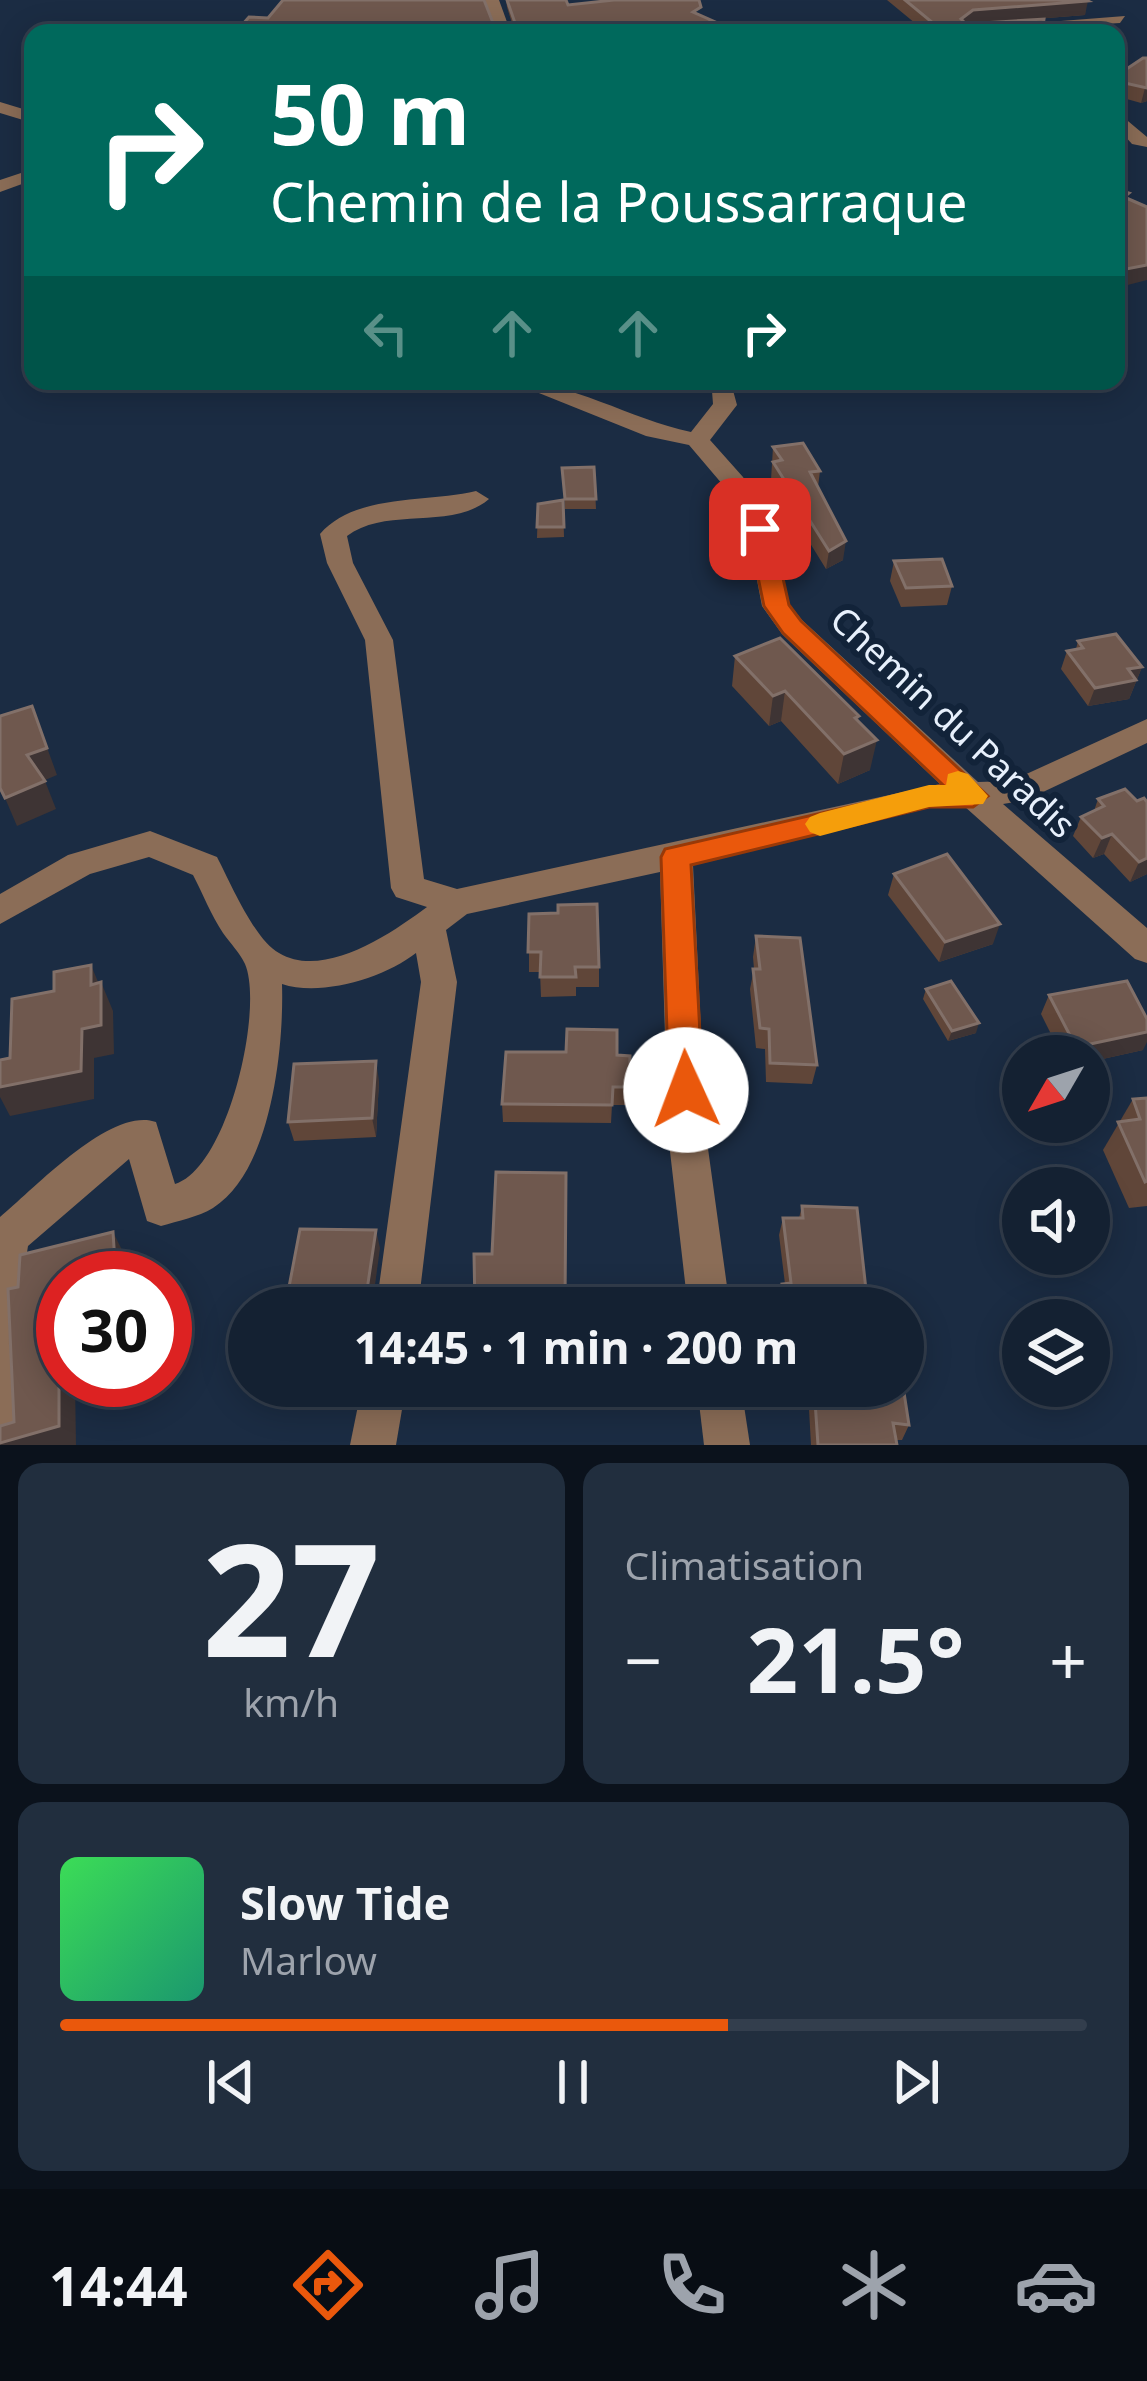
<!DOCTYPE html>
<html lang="fr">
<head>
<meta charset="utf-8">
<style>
	:root { --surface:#142132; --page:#212e3e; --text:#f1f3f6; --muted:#9da3ac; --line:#333e4d; --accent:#ea580c }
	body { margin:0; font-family:"Noto Sans",sans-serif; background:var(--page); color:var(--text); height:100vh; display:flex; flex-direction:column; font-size:45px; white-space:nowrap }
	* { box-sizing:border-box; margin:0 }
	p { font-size:39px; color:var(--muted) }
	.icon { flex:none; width:66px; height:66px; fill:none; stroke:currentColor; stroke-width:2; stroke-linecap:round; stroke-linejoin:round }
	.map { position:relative; height:1445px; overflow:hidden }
	.drawer { display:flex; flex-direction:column; gap:18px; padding:18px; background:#0b121c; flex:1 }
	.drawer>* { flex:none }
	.guide { position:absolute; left:24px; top:24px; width:1101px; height:366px; border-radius:24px; box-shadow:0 6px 30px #0003,0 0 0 3px var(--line); background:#00695c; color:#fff; overflow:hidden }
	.needle { width:78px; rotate:231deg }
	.buttons { position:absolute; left:1002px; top:1035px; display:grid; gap:24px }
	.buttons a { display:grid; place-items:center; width:108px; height:108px; border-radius:50%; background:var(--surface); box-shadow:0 6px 30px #0003,0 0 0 3px var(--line); font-size:60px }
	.speed { position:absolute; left:36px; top:1251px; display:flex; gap:24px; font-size:60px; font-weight:700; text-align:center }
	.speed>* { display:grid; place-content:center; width:156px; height:156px; border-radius:50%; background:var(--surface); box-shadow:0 6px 30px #0003,0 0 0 3px var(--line); line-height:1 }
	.speed .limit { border:18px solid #d22; background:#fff; color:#111 }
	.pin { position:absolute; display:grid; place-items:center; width:102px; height:102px; color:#fff; margin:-51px; border-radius:24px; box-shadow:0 6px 18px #0006 }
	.me { position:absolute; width:132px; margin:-66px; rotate:358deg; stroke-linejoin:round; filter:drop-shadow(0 0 9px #0008) }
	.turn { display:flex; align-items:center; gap:42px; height:252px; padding:0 48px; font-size:54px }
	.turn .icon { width:156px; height:156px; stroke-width:2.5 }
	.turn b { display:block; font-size:84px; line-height:102px }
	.lanes { display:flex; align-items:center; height:114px; padding:0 48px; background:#0003; justify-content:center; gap:60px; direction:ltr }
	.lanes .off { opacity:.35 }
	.big { font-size:90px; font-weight:700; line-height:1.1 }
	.drawer .tile { flex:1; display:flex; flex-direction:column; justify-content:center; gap:18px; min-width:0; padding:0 42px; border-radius:24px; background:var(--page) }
	.drawer .dial { align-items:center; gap:0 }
	.dial b { font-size:156px; line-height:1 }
	.song { display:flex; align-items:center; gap:36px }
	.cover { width:144px; height:144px; border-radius:18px; background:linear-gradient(135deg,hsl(130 70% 55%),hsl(160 70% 35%)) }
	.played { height:12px; border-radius:6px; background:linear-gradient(90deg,var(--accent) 65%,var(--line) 65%) }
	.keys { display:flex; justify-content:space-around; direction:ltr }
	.heat { display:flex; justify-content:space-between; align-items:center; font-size:66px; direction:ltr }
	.drawer .tiles { flex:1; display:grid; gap:18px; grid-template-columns:1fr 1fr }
	.tile:last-child { grid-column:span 2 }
	.trip { position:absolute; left:228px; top:1287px; width:696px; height:120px; border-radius:60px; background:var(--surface); box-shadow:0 6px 30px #0003,0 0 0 3px var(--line); font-weight:700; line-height:120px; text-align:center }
	.menu { display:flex; height:192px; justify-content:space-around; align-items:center; background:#080d14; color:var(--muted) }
	.menu .icon { width:84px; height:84px }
	.menu .on { color:var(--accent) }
	.menu b { font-size:54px; color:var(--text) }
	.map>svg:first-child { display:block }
</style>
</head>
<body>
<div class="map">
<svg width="1147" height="1445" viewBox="0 0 1147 1445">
	<rect width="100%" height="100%" fill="#1b2c43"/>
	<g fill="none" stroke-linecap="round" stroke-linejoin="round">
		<g fill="#8b6d57" fill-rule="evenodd">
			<path d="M485 0H499L511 33H495Z"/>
			<path d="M1125 16 1120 23 963 33 971 28Z"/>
			<path d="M0 102 33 112V123L0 113Z"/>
			<path d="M1116 111 1147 137V147L1132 144 1116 126Z"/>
			<path d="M33 169V180L0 192V180Z"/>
			<path d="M509 381C572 381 629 419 691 432L713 404 712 391 702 381 731 383 737 405 710 440 743 477 773 529 789 604 802 620 978 782 1011 781 1147 719V743L1026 800 1003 804 1147 928V963L1135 959 964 806 929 808 693 865 706 1134 730 1308H688L668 1134 660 872 467 914 446 930 457 982 418 1308H376L421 982 416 953C384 978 321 997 282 984 284 1046 272 1171 213 1208 198 1217 178 1221 161 1226L147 1221 129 1159 28 1246 20 1298 27 1445H0V1217C34 1189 111 1106 156 1122L175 1184C228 1168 264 1008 245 964 240 953 230 943 223 933 211 915 203 894 193 875L149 857 90 874 0 924V894L68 855 150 831 217 857C230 882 254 939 279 953 324 980 392 933 427 907L396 897 391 888 365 640 327 563 320 534C355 493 428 503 476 491L489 499C452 531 387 506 347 536L353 563 393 640 424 879 457 889 940 784 782 634 762 606 747 529 723 485 689 445 646 436Z"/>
			<path d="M362 1386H406L396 1445H350Z"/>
			<path d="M697 1386H741L750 1445H704Z"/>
		</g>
	</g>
	<g fill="#604639">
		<path d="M506 0H566L568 5 700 15 713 21V33H515L507 7Z"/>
		<path d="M887 0H1086L1085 15 971 24 1042 33H927Z"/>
		<path d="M1143 58 1147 101 1141 103 1116 96V76Z"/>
		<path d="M1116 189 1128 199 1147 207 1120 287 1116 288Z"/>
		<path d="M773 447 820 471 818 487 843 560 826 569 771 480Z"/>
		<path d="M594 467 596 509H565L562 468Z"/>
		<path d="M563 500 564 537 537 538 538 504Z"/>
		<path d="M894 561 952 586 947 605 901 607 890 581Z"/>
		<path d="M1078 641 1142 667 1129 699 1088 706 1061 669 1067 651 1076 649Z"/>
		<path d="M735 656 859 716 858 721 870 770 838 784 781 721 769 726 732 686Z"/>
		<path d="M1125 789 1147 874 1130 882 1104 854 1093 858 1073 836 1081 817 1094 811 1098 799Z"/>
		<path d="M894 874 993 944 939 962 888 895Z"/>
		<path d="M529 914 599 967V987H576V996L541 997 540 972H529Z"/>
		<path d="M756 936 817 1065 812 1084 766 1082 765 1049 756 1048 750 989 754 969 753 957Z"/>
		<path d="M926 989 976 1033 948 1041 923 999Z"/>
		<path d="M1049 995 1143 1050 1089 1062V1056H1062L1041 1014Z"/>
		<path d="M617 1055 629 1087 628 1105H612L611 1123 503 1122 502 1104Z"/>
		<path d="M379 1080 376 1137 294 1141 288 1122Z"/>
		<path d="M1147 1098V1206L1129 1208 1103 1150 1133 1099Z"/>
		<path d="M566 1173 565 1308H475L492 1254Z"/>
		<path d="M802 1206 868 1308H779L778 1300 782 1284H785L779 1235 783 1218H799Z"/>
		<path d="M618 1386H664L666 1393 665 1401 639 1410 636 1399 624 1402Z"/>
		<path d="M810 1386H903L909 1425 902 1440H896L897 1445H811L808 1391Z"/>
	</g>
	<g fill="#3e3434">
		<path d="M1088 1 1085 15 971 24 959 32 961 19 973 10Z"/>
		<path d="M713 21 711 33H672Z"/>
		<path d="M632 23V33H591Z"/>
		<path d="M1145 88H1147V101L1141 103Z"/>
		<path d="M1147 265V280L1120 287 1125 270Z"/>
		<path d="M846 541 843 560 826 569 829 551Z"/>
		<path d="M1142 667 1129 699 1088 706 1095 688 1128 669Z"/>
		<path d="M785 691 781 721 769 726 773 696Z"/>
		<path d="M32 706 57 775 38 783 27 755Z"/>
		<path d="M877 740 870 770 838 784 844 754Z"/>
		<path d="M45 781 56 809 17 826 5 798Z"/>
		<path d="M1112 834 1104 854 1093 858 1102 838Z"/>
		<path d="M1147 858V874L1130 882 1139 862Z"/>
		<path d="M1000 924 993 944 939 962 945 942Z"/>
		<path d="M91 965 101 989V982L113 1011 114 1054 94 1058V1099L10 1116 0 1097V1087L82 1029 91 985Z"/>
		<path d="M979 1023 976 1033 948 1041 952 1031Z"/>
		<path d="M1147 1032V1042L1143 1050 1089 1062V1056H1072L1076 1047Z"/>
		<path d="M376 1061 379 1080 376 1137 372 1118Z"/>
		<path d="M376 1230 380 1248 372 1307 367 1290Z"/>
		<path d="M113 1232 126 1258 128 1278H116Z"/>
		<path d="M63 1338V1380H75L76 1445H0V1443L59 1426V1339Z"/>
		<path d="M636 1391V1399L624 1402 625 1394Z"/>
		<path d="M666 1393 665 1401 639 1410 640 1402Z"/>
	</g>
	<g fill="#6f584e" stroke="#827069" stroke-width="3">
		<path d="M283 0H484L497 33H235L249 17 268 18Z"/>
		<path d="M507 0H566L568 5 614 0H699L701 7 693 12 713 21 672 33H633L632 23 591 33H537L515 23Z"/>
		<path d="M905 0H1086L1088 1 973 10 961 19 966 24 1044 19 1042 33H945Z"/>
		<path d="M1143 58H1147V88L1116 81V76Z"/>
		<path d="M1116 189 1129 193 1124 197 1147 207V265L1116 271Z"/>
		<path d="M803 443 820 471 810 472 846 541 829 551 773 462 782 460 773 447Z"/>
		<path d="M594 467 596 499H565L562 468Z"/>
		<path d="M563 500 564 527H537L538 504Z"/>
		<path d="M942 559 952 586 906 588 894 561Z"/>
		<path d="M1116 634 1142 667 1128 669 1136 680 1095 688 1067 651 1083 648 1078 641Z"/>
		<path d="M780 638 859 716 855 718 877 740 844 754 785 691 773 696 735 656Z"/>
		<path d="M32 706 47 748 27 755 45 781 5 798 0 788V716Z"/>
		<path d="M1125 789 1137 801 1144 798 1147 802V858L1139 862 1112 834 1102 838 1081 817 1104 806 1098 799Z"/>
		<path d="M947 854 1000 924 945 942 894 874Z"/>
		<path d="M597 904 599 967H575L576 977H540L541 952H528L529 914 558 913V905Z"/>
		<path d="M756 936 800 938 817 1065 770 1063 769 1029 760 1028 753 969H760Z"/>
		<path d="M91 965V985L101 982V1025L82 1029 81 1071 0 1087V1060L10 1058 12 999 54 991V972Z"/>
		<path d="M951 981 979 1023 952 1031 926 989Z"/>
		<path d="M1127 981 1147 1019V1032L1076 1047 1049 995Z"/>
		<path d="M567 1029 617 1030V1055L630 1056 629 1087H613L612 1105 502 1104 506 1052H566Z"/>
		<path d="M376 1061 372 1118 288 1122 294 1064Z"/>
		<path d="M1147 1098V1181L1145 1182 1118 1122 1140 1119 1133 1099Z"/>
		<path d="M496 1172 566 1173 565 1305H516V1308H475L474 1254H492Z"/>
		<path d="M802 1206 857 1208 868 1308H786L782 1284 791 1283 783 1218H803Z"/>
		<path d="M300 1229 376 1230 367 1290 381 1295 380 1308H285Z"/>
		<path d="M113 1232 116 1278H63V1338L59 1339V1426L0 1443V1426L14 1422 8 1289 18 1287 20 1255Z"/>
		<path d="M622 1386H664L666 1393 640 1402 636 1391 625 1394Z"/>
		<path d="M814 1386H903L909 1425 893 1423 897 1445H818Z"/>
	</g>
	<path fill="#ea580c" stroke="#983908" stroke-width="3" d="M760 522 772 529 789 605 801 621 988 796 973 807H929L691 865 703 1090 698 1101 686 1106 674 1101 669 1090 661 857 665 849 943 785 783 633 764 606 748 529Z"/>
	<path fill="#f59e0b" d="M958 771 968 774 988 796 983 804 929 807 820 836 810 832 805 824 810 817 820 813 929 785H946L948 774Z"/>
	<g text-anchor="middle" stroke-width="12" stroke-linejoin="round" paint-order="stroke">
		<g font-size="36" fill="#e7f0fc" stroke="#122339">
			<text transform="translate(953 722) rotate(43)" y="13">Chemin du Paradis</text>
		</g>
	</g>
</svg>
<div class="buttons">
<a><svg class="needle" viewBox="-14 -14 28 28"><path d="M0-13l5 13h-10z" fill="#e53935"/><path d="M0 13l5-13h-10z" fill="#9da3ac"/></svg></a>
<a><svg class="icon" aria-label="sound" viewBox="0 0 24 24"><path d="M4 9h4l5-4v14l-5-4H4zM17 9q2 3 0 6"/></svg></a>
<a><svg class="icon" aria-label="layers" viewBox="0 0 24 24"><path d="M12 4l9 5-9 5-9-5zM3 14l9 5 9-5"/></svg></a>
</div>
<div class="speed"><div class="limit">30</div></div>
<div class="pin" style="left:760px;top:529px;background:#d93025"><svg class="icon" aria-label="arrive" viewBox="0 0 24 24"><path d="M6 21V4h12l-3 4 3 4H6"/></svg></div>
<svg class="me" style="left:686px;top:1090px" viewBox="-20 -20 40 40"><circle r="19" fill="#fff"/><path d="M0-13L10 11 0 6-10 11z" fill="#ea580c"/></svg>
<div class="trip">14:45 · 1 min · 200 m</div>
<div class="guide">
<div class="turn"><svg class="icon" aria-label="right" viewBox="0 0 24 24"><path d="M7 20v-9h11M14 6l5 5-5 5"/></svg><div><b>50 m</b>Chemin de la Poussarraque</div></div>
<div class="lanes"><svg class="icon off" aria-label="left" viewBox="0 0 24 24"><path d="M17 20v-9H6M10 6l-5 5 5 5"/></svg><svg class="icon off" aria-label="ahead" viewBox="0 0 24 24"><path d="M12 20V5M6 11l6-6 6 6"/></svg><svg class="icon off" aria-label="ahead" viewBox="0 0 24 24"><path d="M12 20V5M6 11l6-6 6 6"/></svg><svg class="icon" aria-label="right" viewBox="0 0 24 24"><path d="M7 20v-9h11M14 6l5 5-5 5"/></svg></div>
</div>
</div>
<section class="drawer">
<div class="tiles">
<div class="tile dial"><b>27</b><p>km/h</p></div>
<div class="tile"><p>Climatisation</p>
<div class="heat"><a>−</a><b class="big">21.5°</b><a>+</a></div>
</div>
<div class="tile">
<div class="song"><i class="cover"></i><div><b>Slow Tide</b><p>Marlow</p></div></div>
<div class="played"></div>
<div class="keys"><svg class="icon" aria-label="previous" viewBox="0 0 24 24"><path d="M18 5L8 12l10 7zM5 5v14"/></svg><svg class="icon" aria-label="pause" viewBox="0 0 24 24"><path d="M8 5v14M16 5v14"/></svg><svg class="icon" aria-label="next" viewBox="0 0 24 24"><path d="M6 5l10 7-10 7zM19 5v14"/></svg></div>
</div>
</div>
</section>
<nav class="menu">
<b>14:44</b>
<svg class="icon on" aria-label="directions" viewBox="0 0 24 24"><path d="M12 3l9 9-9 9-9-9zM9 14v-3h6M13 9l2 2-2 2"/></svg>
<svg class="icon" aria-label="music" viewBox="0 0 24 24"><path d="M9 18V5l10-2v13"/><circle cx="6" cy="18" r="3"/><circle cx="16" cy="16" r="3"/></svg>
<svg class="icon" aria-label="phone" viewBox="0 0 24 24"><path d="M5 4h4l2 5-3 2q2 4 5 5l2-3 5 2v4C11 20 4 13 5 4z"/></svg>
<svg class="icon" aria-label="climate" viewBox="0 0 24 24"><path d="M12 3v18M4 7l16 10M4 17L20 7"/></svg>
<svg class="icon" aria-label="car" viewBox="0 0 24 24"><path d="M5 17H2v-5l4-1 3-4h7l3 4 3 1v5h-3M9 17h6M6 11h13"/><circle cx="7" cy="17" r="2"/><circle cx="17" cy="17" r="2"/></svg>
</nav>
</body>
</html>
